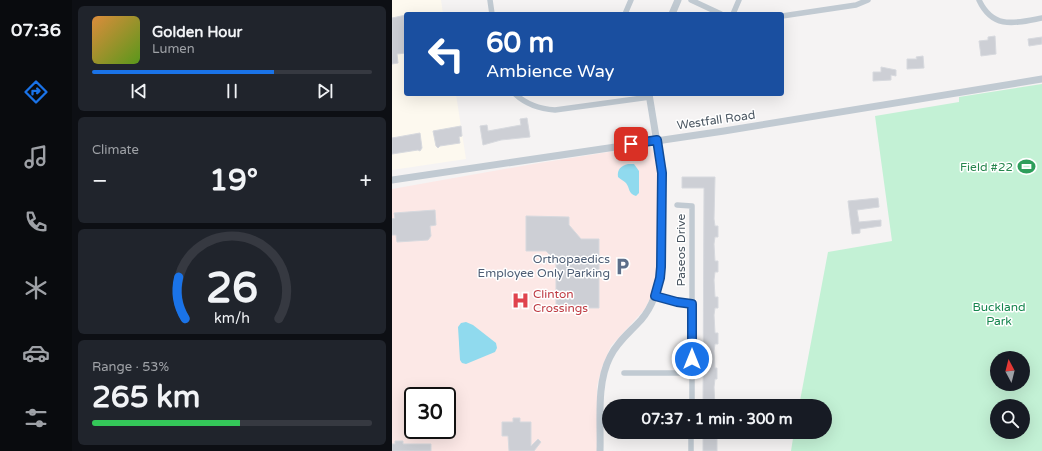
<!DOCTYPE html>
<html lang="en">
<head>
<meta charset="utf-8">
<style>
	:root { --surface:#171b24; --page:#20242c; --text:#f1f3f6; --muted:#9ea1a6; --line:#363941; --accent:#1a73e8 }
	body { margin:0; font-family:"Varela Round",sans-serif; background:var(--page); color:var(--text); height:100vh; display:flex; flex-direction:column; font-size:15px; white-space:nowrap }
	* { box-sizing:border-box; margin:0 }
	p { font-size:13px; color:var(--muted) }
	.icon { flex:none; width:22px; height:22px; fill:none; stroke:currentColor; stroke-width:2; stroke-linecap:round; stroke-linejoin:round }
	.map { position:relative; flex:1; overflow:hidden }
	.panel { display:flex; flex-direction:column; gap:6px; padding:6px; background:#0d0f14; width:320px }
	.panel>* { flex:none }
	.hud { position:absolute; left:12px; top:12px; width:380px; height:84px; border-radius:4px; box-shadow:0 4px 16px #0002; background:#1a4fa0; color:#fff; overflow:hidden }
	.needle { width:26px; rotate:353deg }
	.tools { position:absolute; left:598px; top:351px; display:grid; gap:8px }
	.tools a { display:grid; place-items:center; width:40px; height:40px; border-radius:50%; background:var(--surface); box-shadow:0 4px 16px #0002; font-size:20px }
	.speed { position:absolute; left:12px; top:387px; display:flex; gap:8px; font-size:20px; font-weight:700; text-align:center }
	.speed>* { display:grid; place-content:center; width:52px; height:52px; border-radius:50%; background:var(--surface); box-shadow:0 4px 16px #0002; line-height:1 }
	.speed .limit { border:2px solid #111; border-radius:6px; background:#fff; color:#111 }
	.pin { position:absolute; display:grid; place-items:center; width:34px; height:34px; color:#fff; margin:-17px; border-radius:8px; box-shadow:0 2px 6px #0006 }
	.me { position:absolute; width:44px; margin:-22px; rotate:0deg; stroke-linejoin:round; filter:drop-shadow(0 0 3px #0008) }
	.turn { display:flex; align-items:center; gap:14px; height:84px; padding:0 16px; font-size:18px }
	.turn .icon { width:52px; height:52px; stroke-width:2.5 }
	.turn b { display:block; font-size:28px; line-height:34px }
	.big { font-size:30px; font-weight:800; line-height:1.1 }
	.panel .tile { flex:1; display:flex; flex-direction:column; justify-content:center; gap:6px; min-width:0; padding:0 14px; border-radius:6px; background:var(--page) }
	.panel .dial { align-items:center; gap:0 }
	.dial svg { height:104px; overflow:visible; fill:none; stroke:var(--line); stroke-width:7; stroke-linecap:round; text-anchor:middle }
	.dial text { fill:var(--text); stroke:none }
	.song { display:flex; align-items:center; gap:12px }
	.cover { width:48px; height:48px; border-radius:6px; background:linear-gradient(135deg,hsl(30 70% 55%),hsl(90 70% 35%)) }
	.played { height:4px; border-radius:2px; background:linear-gradient(90deg,var(--accent) 65%,var(--line) 65%) }
	.keys { display:flex; justify-content:space-around; direction:ltr }
	.heat { display:flex; justify-content:space-between; align-items:center; font-size:22px; direction:ltr }
	.charge { height:6px; border-radius:3px; background:linear-gradient(90deg,#34c759 53%,var(--line) 0) }
	.trip { position:absolute; left:210px; top:399px; width:230px; height:40px; border-radius:20px; background:var(--surface); box-shadow:0 4px 16px #0002; font-weight:800; line-height:40px; text-align:center }
	main { display:flex; flex:1; min-height:0 }
	.menu { display:flex; flex-direction:column; width:72px; justify-content:space-around; align-items:center; background:#090b0e; color:var(--muted) }
	.menu .icon { width:28px; height:28px }
	.menu .selected { color:var(--accent) }
	.menu b { font-size:18px; color:var(--text) }
	.map>svg:first-child { display:block }
</style>
</head>
<body>
<main>
<nav class="menu">
<b>07:36</b>
<svg class="icon selected" aria-label="directions" viewBox="0 0 24 24"><path d="M12 3l9 9-9 9-9-9zM9 14v-3h6M13 9l2 2-2 2"/></svg>
<svg class="icon" aria-label="music" viewBox="0 0 24 24"><path d="M9 18V5l10-2v13"/><circle cx="6" cy="18" r="3"/><circle cx="16" cy="16" r="3"/></svg>
<svg class="icon" aria-label="phone" viewBox="0 0 24 24"><path d="M5 4h4l2 5-3 2q2 4 5 5l2-3 5 2v4C11 20 4 13 5 4z"/></svg>
<svg class="icon" aria-label="climate" viewBox="0 0 24 24"><path d="M12 3v18M4 7l16 10M4 17L20 7"/></svg>
<svg class="icon" aria-label="car" viewBox="0 0 24 24"><path d="M5 17H2v-5l4-1 3-4h7l3 4 3 1v5h-3M9 17h6M6 11h13"/><circle cx="7" cy="17" r="2"/><circle cx="17" cy="17" r="2"/></svg>
<svg class="icon" aria-label="filters" viewBox="0 0 24 24"><path d="M4 7h16M4 17h16"/><circle cx="9" cy="7" r="2"/><circle cx="15" cy="17" r="2"/></svg>
</nav>
<section class="panel">
<div class="tile">
<div class="song"><i class="cover"></i><div><b>Golden Hour</b><p>Lumen</p></div></div>
<div class="played"></div>
<div class="keys"><svg class="icon" aria-label="previous" viewBox="0 0 24 24"><path d="M18 5L8 12l10 7zM5 5v14"/></svg><svg class="icon" aria-label="pause" viewBox="0 0 24 24"><path d="M8 5v14M16 5v14"/></svg><svg class="icon" aria-label="next" viewBox="0 0 24 24"><path d="M6 5l10 7-10 7zM19 5v14"/></svg></div>
</div>
<div class="tile"><p>Climate</p>
<div class="heat"><a>−</a><b class="big">19°</b><a>+</a></div>
</div>
<div class="tile dial"><svg viewBox="0 0 100 80">
<path d="M14 69A42 42 0 1 1 86 69"/>
<path d="M14 69A42 42 0 0 1 9 37" stroke="#1a73e8"/>
<text x="50" y="56" font-size="32" font-weight="700">26</text>
<text x="50" y="72" font-size="11">km/h</text>
</svg></div>
<div class="tile"><p>Range · 53%</p><b class="big">265 km</b><div class="charge"></div></div>
</section>
<div class="map">
<svg width="650" height="451" viewBox="0 0 650 451">
	<rect width="100%" height="100%" fill="#f5f3f3"/>
	<path fill="#fdf9ef" d="M0 0H49L51 14H14V94H64L74 159 0 170Z"/>
	<path fill="#fce8e6" fill-rule="evenodd" d="M254 146 259 148 263 154 266 174V260L264 277 259 297 252 310 219 346 210 367 205 386V451H0V189L141 164ZM21 396H55V430H21Z"/>
	<path fill="#c3f1d5" fill-rule="evenodd" d="M650 84V451H399L402 432H433V406H407L436 252 500 241 483 116 567 102V97ZM605 358H631V384H605ZM605 406H631V432H605Z"/>
	<g fill="#90daee">
		<path d="M236 164H242L247 171V193L244 196C236 194 238 188 234 183 232 181 228 179 226 177 225 169 229 166 236 164Z"/>
		<path d="M74 322 81 325 104 343 105 348 103 352 74 364 70 363 68 360 66 327 69 323Z"/>
	</g>
	<g fill="#cdcfd5" stroke="#d7d9de">
		<path d="M14 15V53L5 54 6 63 0 64V18Z"/>
		<path d="M603 36 604 54 589 56 587 41 596 40V37Z"/>
		<path d="M650 37V44L637 46 636 39Z"/>
		<path d="M531 56 532 68 515 69V59H525L524 57Z"/>
		<path d="M489 67 504 70V76L499 75V80L481 81V72H489Z"/>
		<path d="M135 118 138 137 109 140 91 145 88 126 95 125 96 131 129 125 128 119Z"/>
		<path d="M69 126 70 136 67 137 68 143 48 146 46 148 44 146 41 131Z"/>
		<path d="M28 133 30 148 28 151 26 150 0 154V138Z"/>
		<path d="M290 177H323L322 219 323 226H326V237H323L322 244 323 261H326V272H323L322 280 323 297H326V308H323L322 315 323 333H326V344H323L322 351 323 368H325V379H323L322 387 323 406H311L312 188H290Z"/>
		<path d="M486 198 487 207 465 210 467 222 489 220V226L468 229V233L460 234 456 201Z"/>
		<path d="M43 210 44 225 38 226 39 236 36 240 5 242 4 235H0V219L3 218 2 213Z"/>
		<path d="M134 216 177 217V225L189 239H207V308H164V261L154 251H134Z"/>
		<path d="M121 418H128V422H139V446L146 439 149 442 142 451H117L116 436H110V422H121Z"/>
		<path d="M311 432H323V439H325V451H311Z"/>
		<path d="M3 441H11V444H39V451H0V444H3Z"/>
	</g>
	<g fill="none" stroke-linecap="round" stroke-linejoin="round">
		<g stroke="#c1cad2" stroke-width="5.5">
			<path d="M98 0 100 14"/>
			<path d="M299 0 329 14"/>
			<path d="M587 0C601 30 623 23 650 18"/>
			<path d="M233 14 239 0"/>
			<path d="M341 14 347 0"/>
			<path d="M390 16 464 5 476 0"/>
			<path d="M123 94C135 105 148 109 163 110L258 97"/>
			<path d="M285 205 300 206V406"/>
			<path d="M263 296 285 302 300 304"/>
			<path d="M232 373H300"/>
			<path d="M299 451V432"/>
		</g>
		<g stroke="#c1cad2" stroke-width="7">
			<path d="M280 14 286 0"/>
			<path d="M0 180 332 131 650 79"/>
			<path d="M208 451C209 422 204 384 218 357 225 342 238 332 249 320 262 305 267 286 269 267L270 173 257 94"/>
		</g>
	</g>
	<g fill="none" stroke-linecap="round" stroke-linejoin="round">
		<defs>
			<path id="route" d="M239 144 265 140 270 173 269 267 268 278 263 296 285 302 300 304V359"/>
		</defs>
		<use href="#route" stroke="#114b97" stroke-width="10"/>
		<use href="#route" stroke="#1a73e8" stroke-width="7"/>
	</g>
	<defs>
		<symbol id="stadium-bare" viewBox="-9 -9 18 18"><path d="M0-5a6.5 5 0 1 0 0 10a6.5 5 0 1 0 0-10ZM-3.5-1.8h7v3.6h-7Z" fill="#2e9e5b" stroke="#fff" stroke-width="2.5" paint-order="stroke"/></symbol>
		<symbol id="parking-bare" viewBox="-9 -9 18 18"><path d="M-3.5-5.5H1a3.5 3.5 0 0 1 0 7H-1V5.5H-3.5ZM-1-3.4V-.6H.8a1.4 1.4 0 0 0 0-2.8Z" fill="#5c6f8a" stroke="#fff" stroke-width="2.5" paint-order="stroke"/></symbol>
		<symbol id="hospital-bare" viewBox="-9 -9 18 18"><path d="M-5-5h3v3.5h4V-5h3V5h-3V1.5h-4V5h-3Z" fill="#e0444e" stroke="#fff" stroke-width="2.5" paint-order="stroke"/></symbol>
	</defs>
	<g fill-rule="evenodd">
		<use href="#stadium-bare" x="622" y="154" width="25" height="25"/>
		<use href="#parking-bare" x="218" y="254" width="25" height="25"/>
		<use href="#hospital-bare" x="116" y="288" width="25" height="25"/>
	</g>
	<g text-anchor="middle" stroke-width="3" stroke-linejoin="round" paint-order="stroke">
		<g font-size="12" fill="#4a5661" stroke="#fff">
			<text transform="translate(324 120) rotate(-8)" y="4">Westfall Road</text>
			<text transform="translate(289 250) rotate(-90)" y="4">Paseos Drive</text>
		</g>
		<g font-size="12" fill="#27864d" stroke="#fff" text-anchor="end">
			<text x="621" y="171">Field #22</text>
		</g>
		<g font-size="12" fill="#4e5e75" stroke="#fff" text-anchor="end">
			<text x="218" y="263">Orthopaedics<tspan x="218" dy="14">Employee Only Parking</tspan></text>
		</g>
		<g font-size="12" fill="#be3a42" stroke="#fff" text-anchor="start">
			<text x="141" y="298">Clinton<tspan x="141" dy="14">Crossings</tspan></text>
		</g>
		<g font-size="12" fill="#17864f" stroke="#fff">
			<text x="607" y="311">Buckland<tspan x="607" dy="14">Park</tspan></text>
		</g>
	</g>
</svg>
<div class="tools">
<a><svg class="needle" viewBox="-14 -14 28 28"><path d="M0-13l5 13h-10z" fill="#e53935"/><path d="M0 13l5-13h-10z" fill="#9ea1a6"/></svg></a>
<a><svg class="icon" aria-label="search" viewBox="0 0 24 24"><circle cx="10" cy="10" r="6"/><path d="M15 15l6 6"/></svg></a>
</div>
<div class="speed"><div class="limit">30</div></div>
<div class="pin" style="left:239px;top:144px;background:#d93025"><svg class="icon" aria-label="arrive" viewBox="0 0 24 24"><path d="M6 21V4h12l-3 4 3 4H6"/></svg></div>
<svg class="me" style="left:300px;top:359px" viewBox="-20 -20 40 40"><circle r="17" fill="#1a73e8" stroke="#fff" stroke-width="3"/><path d="M0-11L8 9 0 5-8 9z" fill="#fff"/></svg>
<div class="trip">07:37 · 1 min · 300 m</div>
<div class="hud">
<div class="turn"><svg class="icon" aria-label="left" viewBox="0 0 24 24"><path d="M17 20v-9H6M10 6l-5 5 5 5"/></svg><div><b>60 m</b>Ambience Way</div></div>
</div>
</div>
</main>
</body>
</html>
